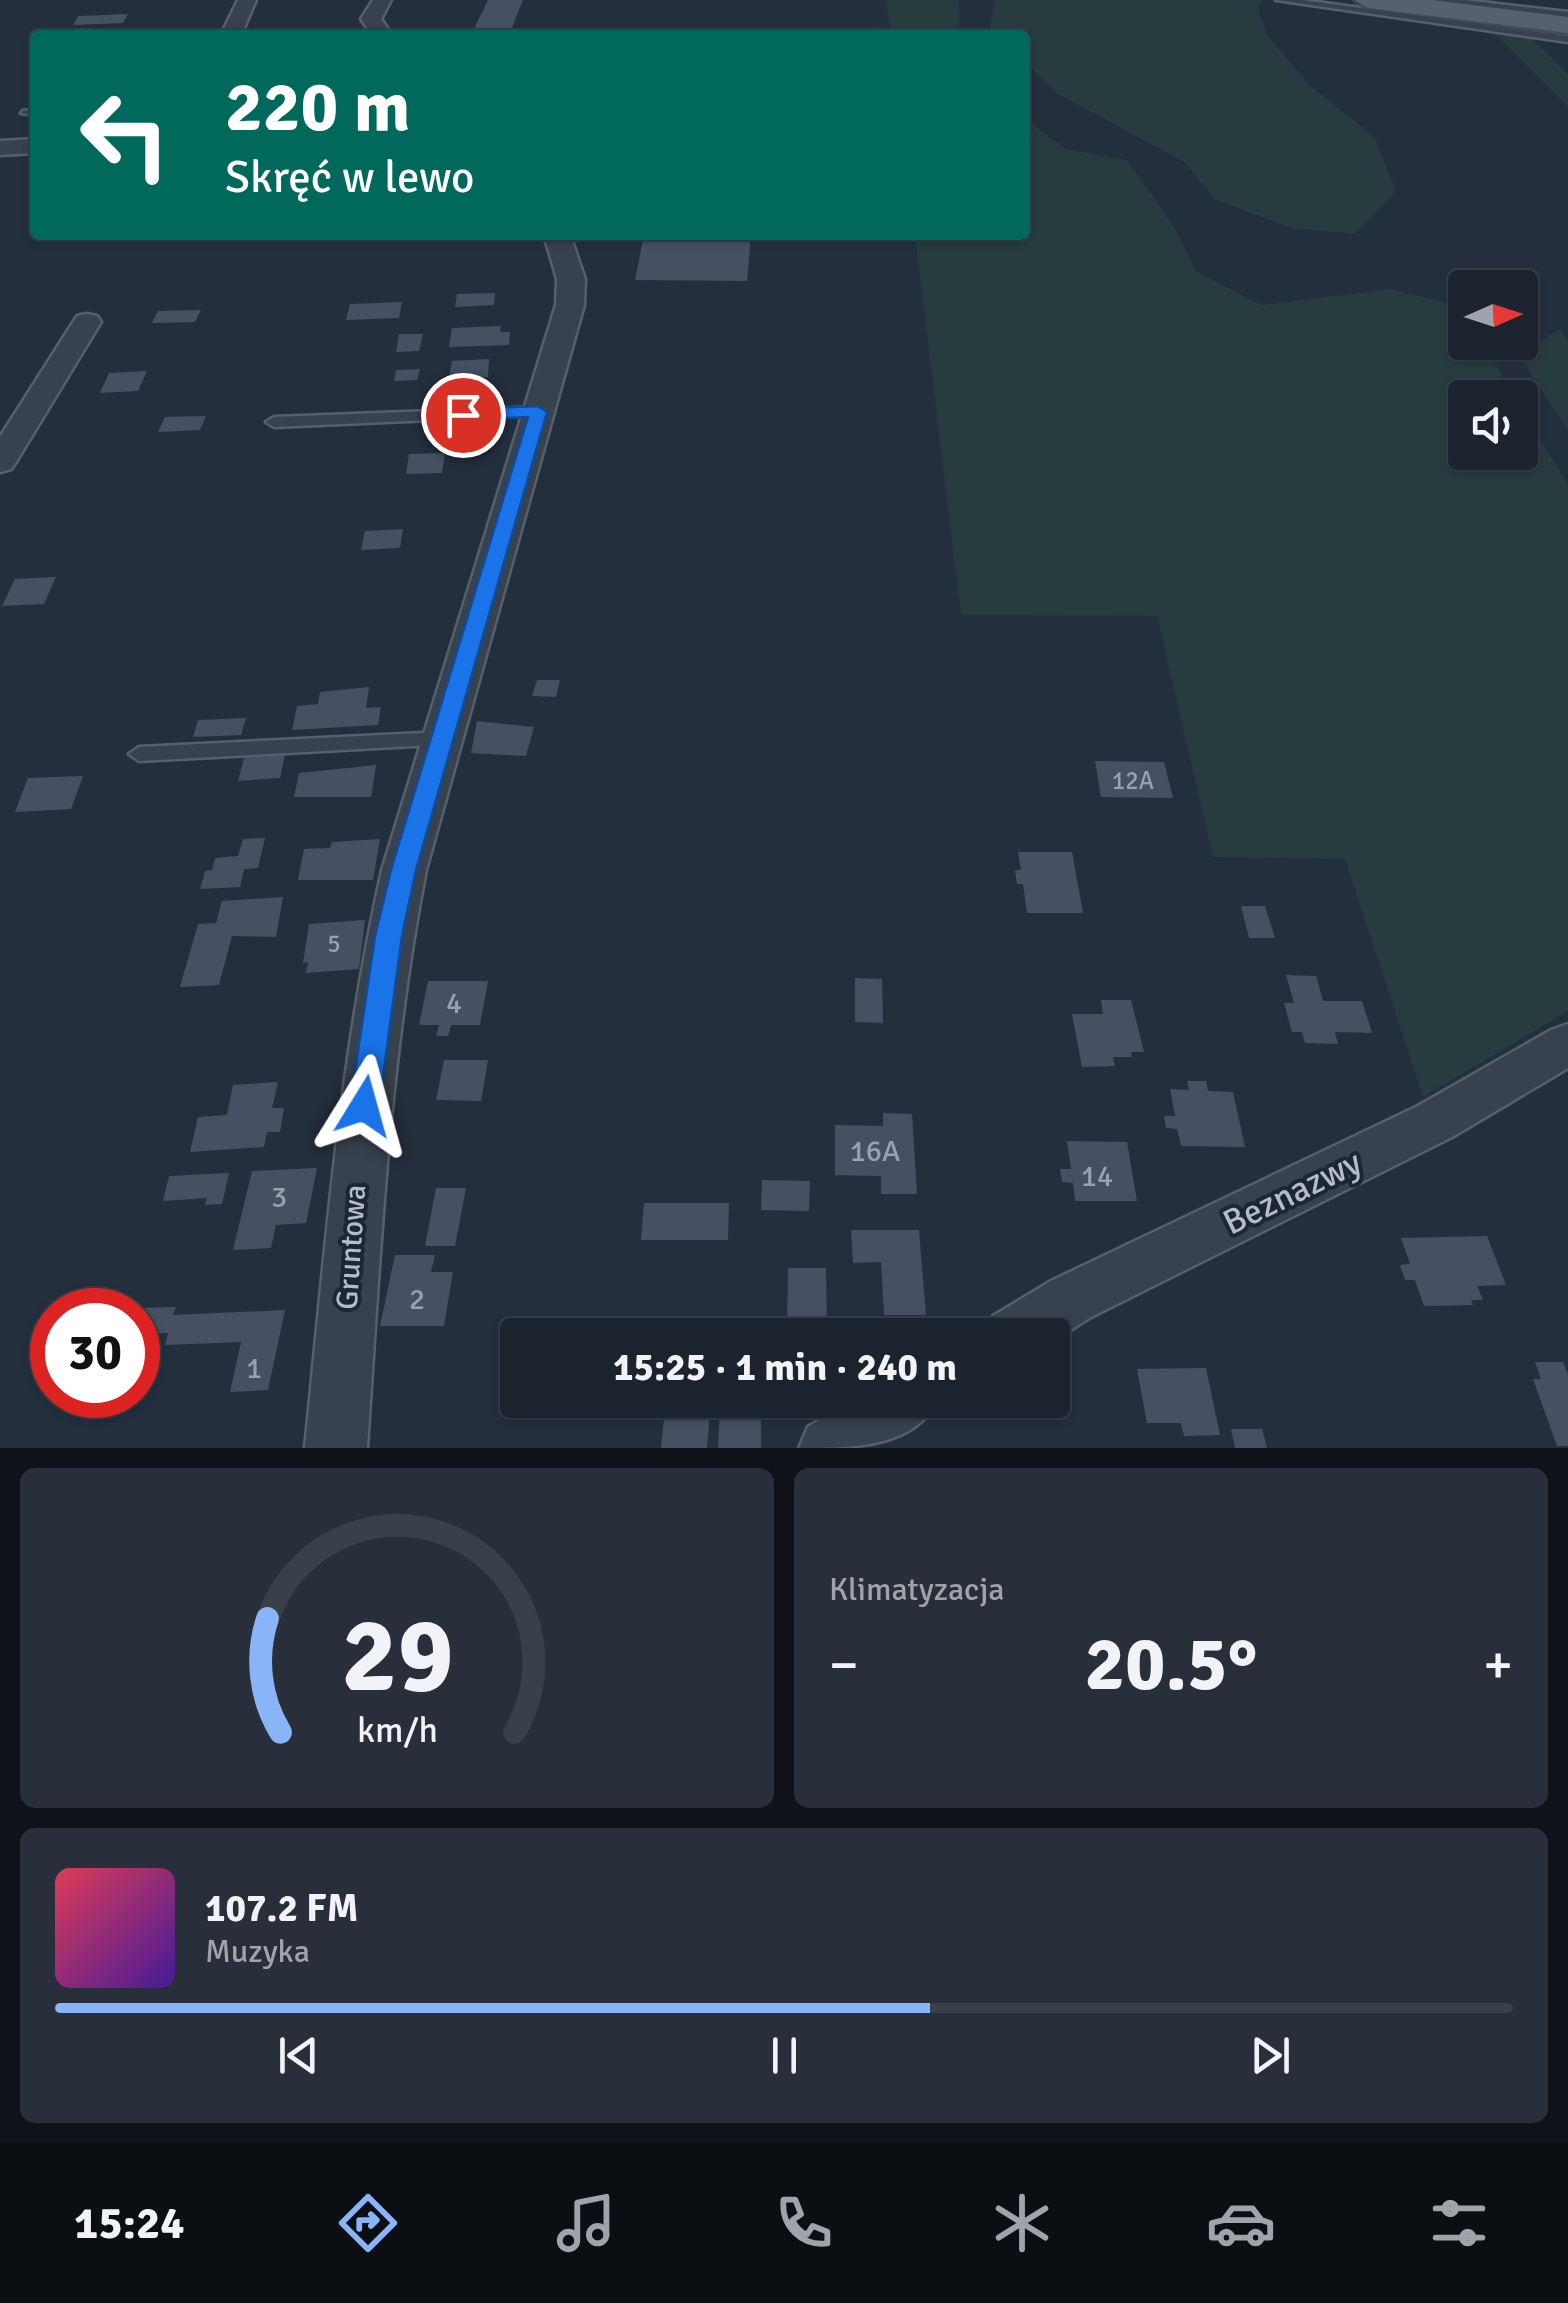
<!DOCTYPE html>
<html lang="pl">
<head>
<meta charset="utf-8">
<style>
	:root { --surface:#1b232e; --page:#282f3a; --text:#f1f3f6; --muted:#a0a4aa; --line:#39404a; --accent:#8ab4f8 }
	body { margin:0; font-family:Signika,sans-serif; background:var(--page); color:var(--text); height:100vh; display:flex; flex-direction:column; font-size:38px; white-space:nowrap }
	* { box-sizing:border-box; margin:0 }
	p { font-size:32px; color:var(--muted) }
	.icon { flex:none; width:55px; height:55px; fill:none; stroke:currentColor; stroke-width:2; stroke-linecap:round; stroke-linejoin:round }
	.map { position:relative; height:1448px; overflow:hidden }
	.side { display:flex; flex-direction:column; gap:20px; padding:20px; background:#0f1319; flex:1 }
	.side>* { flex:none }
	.guide { position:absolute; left:30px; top:30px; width:1000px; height:210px; border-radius:10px; box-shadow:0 2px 8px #0004,0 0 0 2px var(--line); background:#00695c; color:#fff; overflow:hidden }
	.needle { width:65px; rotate:87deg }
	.buttons { position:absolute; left:1448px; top:270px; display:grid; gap:20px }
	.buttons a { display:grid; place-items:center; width:90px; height:90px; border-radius:10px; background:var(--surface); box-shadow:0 2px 8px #0004,0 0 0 2px var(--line); font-size:50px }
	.speed { position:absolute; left:30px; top:1288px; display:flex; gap:20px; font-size:50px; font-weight:700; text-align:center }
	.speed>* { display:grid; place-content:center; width:130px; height:130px; border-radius:50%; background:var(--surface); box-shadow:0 2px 8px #0004,0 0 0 2px var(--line); line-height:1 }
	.speed .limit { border:15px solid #d22; background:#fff; color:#111 }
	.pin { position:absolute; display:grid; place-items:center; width:85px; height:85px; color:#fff; margin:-42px; border:5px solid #fff; border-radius:50%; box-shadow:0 2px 10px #0007 }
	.me { position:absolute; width:110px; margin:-55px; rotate:8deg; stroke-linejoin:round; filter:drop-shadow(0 0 8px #0008) }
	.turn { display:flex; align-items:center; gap:35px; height:210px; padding:0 30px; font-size:45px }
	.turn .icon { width:130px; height:130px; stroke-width:2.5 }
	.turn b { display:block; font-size:70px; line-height:85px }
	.big { font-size:75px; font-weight:800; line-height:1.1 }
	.side .widget { flex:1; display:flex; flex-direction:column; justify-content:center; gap:15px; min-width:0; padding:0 35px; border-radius:15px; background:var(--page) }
	.side .dial { align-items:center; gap:0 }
	.dial svg { height:260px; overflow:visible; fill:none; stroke:var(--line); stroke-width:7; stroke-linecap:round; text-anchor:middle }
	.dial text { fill:var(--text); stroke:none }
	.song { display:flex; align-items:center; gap:30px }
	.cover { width:120px; height:120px; border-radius:15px; background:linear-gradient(135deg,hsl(350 70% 55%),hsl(260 70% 35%)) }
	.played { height:10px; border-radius:5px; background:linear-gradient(90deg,var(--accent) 60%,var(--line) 60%) }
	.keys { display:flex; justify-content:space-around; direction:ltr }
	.heat { display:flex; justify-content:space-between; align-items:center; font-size:55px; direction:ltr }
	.side .tiles { flex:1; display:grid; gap:20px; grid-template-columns:1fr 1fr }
	.widget:last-child { grid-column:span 2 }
	.trip { position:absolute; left:500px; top:1318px; width:570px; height:100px; border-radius:10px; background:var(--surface); box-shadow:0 2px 8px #0004,0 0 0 2px var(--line); font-weight:800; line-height:100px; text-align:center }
	.menu { display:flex; height:160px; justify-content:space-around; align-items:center; background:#0b0e12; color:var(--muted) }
	.menu .icon { width:70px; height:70px }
	.menu .current { color:var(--accent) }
	.menu b { font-size:45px; color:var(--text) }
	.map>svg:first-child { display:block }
</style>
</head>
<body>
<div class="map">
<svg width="1568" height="1448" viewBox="0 0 1568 1448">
	<rect width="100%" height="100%" fill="#242f3e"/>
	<g fill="#263c3f">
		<path d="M886 0H958L960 35H891Z"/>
		<path d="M995 0H1263L1258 8 1268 36 1308 84 1375 138 1396 191 1355 234 1291 228 1214 199 1186 163 1058 94 1025 62V35H997L990 28Z"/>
		<path d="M1483 22 1520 27 1568 74V107Z"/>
		<path d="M1025 118 1065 149 1127 160 1173 225 1196 271 1261 305 1389 289 1465 307V342L1484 343 1514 397 1465 398V452H1520V408L1568 484V1011L1423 1097 1345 859 1213 857 1157 616 961 615 915 235H1025Z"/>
		<path d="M1559 329 1568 341V429L1519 357Z"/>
	</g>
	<g fill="#455162">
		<path d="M488 0H523L509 35H471Z"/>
		<path d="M128 14 123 23 73 25 78 16Z"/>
		<path d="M644 235H751L747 281 635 280Z"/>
		<path d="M495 293 494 305 455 307 457 294Z"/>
		<path d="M402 302 399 318 346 320 350 304Z"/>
		<path d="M201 310 195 322 152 323 158 311Z"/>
		<path d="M501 326 500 332H510L509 345 449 347 452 328Z"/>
		<path d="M399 334H423L419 351 396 352Z"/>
		<path d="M489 359 488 377 449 379 452 361Z"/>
		<path d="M420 369 417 380 394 381 396 370Z"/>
		<path d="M147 371 138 391 100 393 109 373Z"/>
		<path d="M206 416 200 430 158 432 165 417Z"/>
		<path d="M445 453 442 473 406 474 409 454Z"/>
		<path d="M403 529 400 548 361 550 365 531Z"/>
		<path d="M56 577 44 604 2 606 15 579Z"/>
		<path d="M537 680H560L556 697 532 696Z"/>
		<path d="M369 687 366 708 381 707 378 725 292 730 297 706 318 704 320 692Z"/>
		<path d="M246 718 241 735 193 737 198 720Z"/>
		<path d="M477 721 534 727 526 756 471 753Z"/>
		<path d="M285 755 280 778 238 781 244 758Z"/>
		<path d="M1095 761 1164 762 1173 798 1101 797Z"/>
		<path d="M376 765 371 797H294L299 773Z"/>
		<path d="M83 776 71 809 15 812 28 778Z"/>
		<path d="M265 838 258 868 244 869 240 887 200 889 205 871 212 870 215 858 238 856 243 839Z"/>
		<path d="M380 839 373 880H298L304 849 330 848 332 842Z"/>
		<path d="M1018 852H1072L1083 913H1027L1023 884H1017L1015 870H1021Z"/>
		<path d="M283 897 276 937 232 936 219 985 180 987 198 924 216 923 222 901Z"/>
		<path d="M1241 906H1265L1275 938H1249Z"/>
		<path d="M365 920 359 969 306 973 308 962 303 963 309 924Z"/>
		<path d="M1286 975 1316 976 1323 1001H1362L1372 1033 1335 1032 1338 1044 1305 1043 1302 1032H1292L1284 1003H1294Z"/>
		<path d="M855 978 882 979 883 1023 855 1022Z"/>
		<path d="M428 981H488L480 1025H451L448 1036H436L439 1025H419Z"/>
		<path d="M1101 1000H1131L1144 1052H1131L1132 1057H1113L1115 1066 1082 1067 1072 1014H1103Z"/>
		<path d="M444 1060H488L481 1101 436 1100Z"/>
		<path d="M1187 1081H1206L1208 1091 1233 1092 1245 1147 1181 1146 1177 1129 1166 1128 1164 1116H1175L1170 1089 1189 1090Z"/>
		<path d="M278 1082 272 1108H284L280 1132H267L264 1147 190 1152 198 1117 227 1115 233 1085Z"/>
		<path d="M883 1113 912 1114 917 1194H881V1176L835 1175V1125L883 1126Z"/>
		<path d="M1067 1141 1127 1142 1137 1201H1075L1073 1183 1062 1182 1060 1169H1071Z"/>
		<path d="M317 1168 306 1223 276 1225 271 1248 233 1250 252 1171Z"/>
		<path d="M229 1173 222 1204 205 1205 207 1198 163 1201 169 1176Z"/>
		<path d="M762 1180 810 1181 809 1211 761 1210Z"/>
		<path d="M436 1188H466L455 1246H425Z"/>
		<path d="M644 1203H729L728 1240H641Z"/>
		<path d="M851 1230H919L926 1315H884L881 1262 853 1263Z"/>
		<path d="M1487 1236 1506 1285 1477 1286 1483 1300H1471L1473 1305 1424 1306 1415 1280H1405L1400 1265 1410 1264 1401 1238Z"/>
		<path d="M395 1255H435L431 1272H453L444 1326H380Z"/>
		<path d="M788 1268H826L827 1335H787Z"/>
		<path d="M176 1307 173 1315 285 1310 268 1390 230 1392 241 1342 165 1345 168 1333 138 1334V1308Z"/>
		<path d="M1535 1362H1563L1568 1374V1446H1557L1533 1379H1541Z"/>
		<path d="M1206 1368 1220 1435 1184 1436 1181 1423H1147L1137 1369Z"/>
		<path d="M666 1400H711L707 1448H661Z"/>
		<path d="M720 1409H761V1448H718Z"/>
		<path d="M1231 1429H1262L1267 1448H1235Z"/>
	</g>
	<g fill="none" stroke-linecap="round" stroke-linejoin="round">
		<defs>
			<g id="service">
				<path d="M1276 0H1302L1568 36V42Z"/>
				<path d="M1435 0H1464L1568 12V18Z"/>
				<path d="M35 109V115L21 113 23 111Z"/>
				<path d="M539 407 547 412 544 415 274 427 266 422 274 417Z"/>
				<path d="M444 732 454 739 451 744 139 761 129 754 139 747Z"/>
			</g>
			<g id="minor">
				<path d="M238 0H256L241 35H221Z"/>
				<path d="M373 0H391L381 19 392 35H372L361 19Z"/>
				<path d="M35 139V153L0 155V141Z"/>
				<path d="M544 235H570L585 279 584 305 426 870C389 1061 380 1254 367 1448H305C325 1254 339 1061 382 870L556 305 557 279Z"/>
				<path d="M87 314 97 316 101 322 16 462 11 469 0 472V437L77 316Z"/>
				<path d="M1568 1024V1068L1452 1137 1091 1317 1052 1342V1335H984L993 1316 1051 1281 1416 1107 1551 1030Z"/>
				<path d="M853 1400H938C913 1448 853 1448 799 1448L808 1427Z"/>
			</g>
			<path id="primary" d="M1355 0H1431L1568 17V33L1368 8Z"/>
		</defs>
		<use href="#service" stroke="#565f6c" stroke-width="5"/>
		<use href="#minor" stroke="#565f6c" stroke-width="5"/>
		<use href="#primary" stroke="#414a57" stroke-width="5"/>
		<use href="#service" fill="#38414e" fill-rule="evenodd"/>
		<use href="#minor" fill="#38414e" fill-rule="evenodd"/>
		<use href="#primary" fill="#56606e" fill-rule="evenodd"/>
	</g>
	<path fill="#1a73e8" stroke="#114b97" stroke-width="2.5" d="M538 406 547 412 416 870 402 936 379 1106 375 1114 364 1118 354 1114 350 1106 375 936 391 870 528 417 463 420 454 415 463 409Z"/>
	<g text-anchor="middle" stroke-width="8" stroke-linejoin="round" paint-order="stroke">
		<g font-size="25" fill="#98a1af">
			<text x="1133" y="789">12A</text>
			<text x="334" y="952">5</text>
		</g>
		<g font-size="30" fill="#98a1af">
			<text x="454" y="1013">4</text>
			<text x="875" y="1161">16A</text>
			<text x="1097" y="1186">14</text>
			<text x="279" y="1207">3</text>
			<text x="417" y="1309">2</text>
			<text x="254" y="1378">1</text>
		</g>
		<g font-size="30" fill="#b4bcc9" stroke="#1d2633">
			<text transform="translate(351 1247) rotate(-86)" y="10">Gruntowa</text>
		</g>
		<g font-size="35" fill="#b4bcc9" stroke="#1d2633">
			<text transform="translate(1292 1192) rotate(-26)" y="12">Beznazwy</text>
		</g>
	</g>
</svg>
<div class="buttons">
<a><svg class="needle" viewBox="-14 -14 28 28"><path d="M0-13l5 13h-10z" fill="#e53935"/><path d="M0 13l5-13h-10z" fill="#a0a4aa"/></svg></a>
<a><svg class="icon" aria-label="sound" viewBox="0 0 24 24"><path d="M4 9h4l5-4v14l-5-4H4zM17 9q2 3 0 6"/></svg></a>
</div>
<div class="speed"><div class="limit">30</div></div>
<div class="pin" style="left:463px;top:415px;background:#d93025"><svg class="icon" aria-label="arrive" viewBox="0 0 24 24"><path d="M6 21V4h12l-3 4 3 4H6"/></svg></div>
<svg class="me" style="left:364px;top:1106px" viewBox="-20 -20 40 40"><path d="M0-17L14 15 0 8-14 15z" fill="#1a73e8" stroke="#fff" stroke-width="4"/></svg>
<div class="trip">15:25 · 1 min · 240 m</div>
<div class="guide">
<div class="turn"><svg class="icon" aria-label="left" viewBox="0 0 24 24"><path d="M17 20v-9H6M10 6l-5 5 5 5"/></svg><div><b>220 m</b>Skręć w lewo</div></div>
</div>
</div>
<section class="side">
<div class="tiles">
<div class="widget dial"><svg viewBox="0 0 100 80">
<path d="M14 69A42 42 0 1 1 86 69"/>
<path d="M14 69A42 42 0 0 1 10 34" stroke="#8ab4f8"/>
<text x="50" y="56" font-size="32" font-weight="700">29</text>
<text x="50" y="72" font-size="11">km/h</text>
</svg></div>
<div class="widget"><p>Klimatyzacja</p>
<div class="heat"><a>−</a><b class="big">20.5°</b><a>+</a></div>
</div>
<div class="widget">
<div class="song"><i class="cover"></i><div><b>107.2 FM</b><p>Muzyka</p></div></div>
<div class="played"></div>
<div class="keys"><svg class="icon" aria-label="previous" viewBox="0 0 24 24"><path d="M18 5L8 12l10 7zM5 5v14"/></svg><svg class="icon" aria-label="pause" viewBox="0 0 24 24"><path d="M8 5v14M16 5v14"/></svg><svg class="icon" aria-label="next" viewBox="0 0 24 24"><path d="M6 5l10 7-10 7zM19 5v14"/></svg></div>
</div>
</div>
</section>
<nav class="menu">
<b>15:24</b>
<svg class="icon current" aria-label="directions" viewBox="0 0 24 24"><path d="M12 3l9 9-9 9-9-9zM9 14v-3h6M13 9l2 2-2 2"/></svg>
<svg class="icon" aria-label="music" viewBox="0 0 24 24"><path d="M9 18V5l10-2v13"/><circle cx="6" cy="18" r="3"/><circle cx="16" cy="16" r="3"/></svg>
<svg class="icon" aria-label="phone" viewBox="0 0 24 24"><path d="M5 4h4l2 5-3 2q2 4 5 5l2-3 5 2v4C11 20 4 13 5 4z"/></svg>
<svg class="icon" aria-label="climate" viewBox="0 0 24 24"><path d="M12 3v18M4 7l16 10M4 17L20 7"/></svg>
<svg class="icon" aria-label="car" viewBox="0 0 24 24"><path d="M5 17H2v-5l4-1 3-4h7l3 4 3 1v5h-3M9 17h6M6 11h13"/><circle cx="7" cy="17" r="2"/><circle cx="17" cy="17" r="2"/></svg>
<svg class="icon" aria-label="filters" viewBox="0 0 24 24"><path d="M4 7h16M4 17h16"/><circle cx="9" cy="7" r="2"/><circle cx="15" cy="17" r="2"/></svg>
</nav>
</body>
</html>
